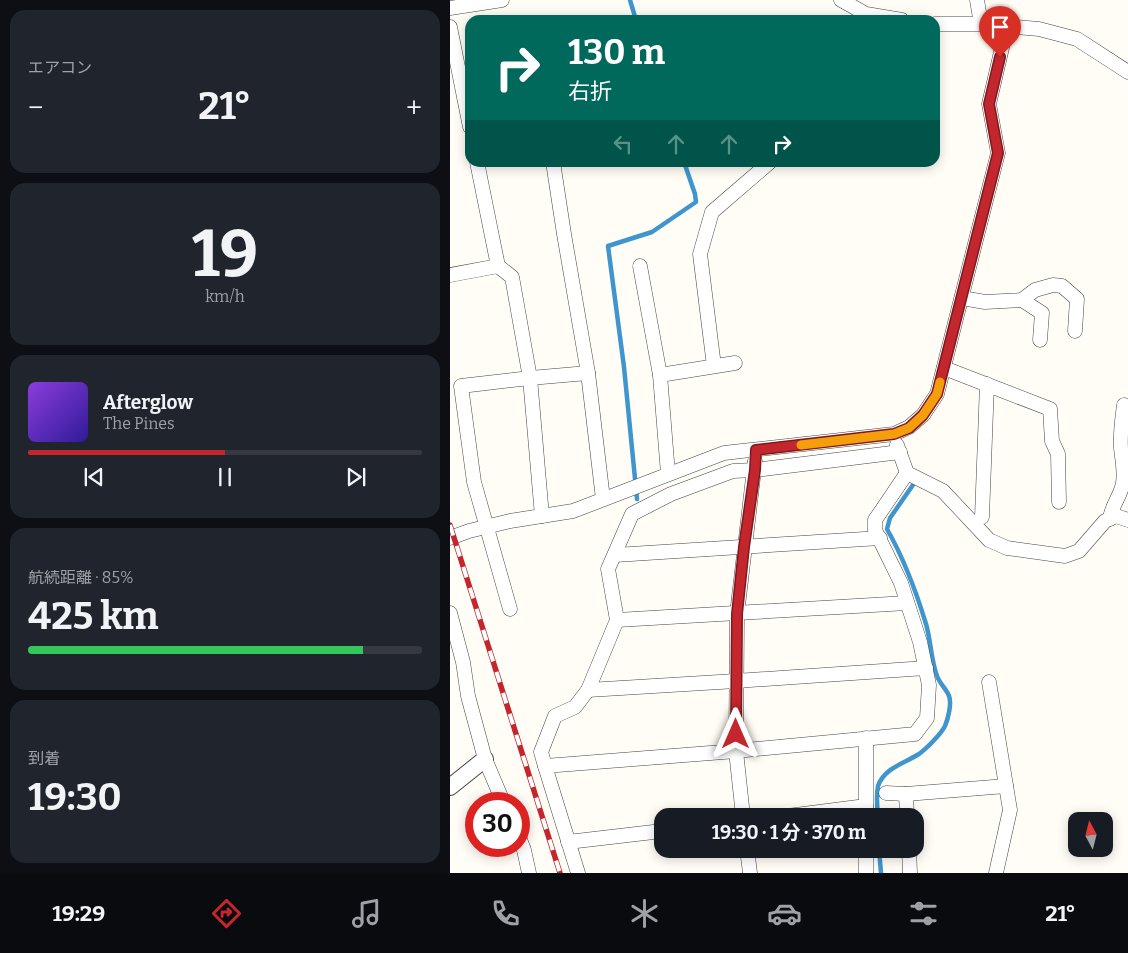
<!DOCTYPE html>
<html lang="ja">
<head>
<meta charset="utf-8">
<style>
	:root { --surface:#171b24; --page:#20242c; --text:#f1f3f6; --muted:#9ea1a6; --line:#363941; --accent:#c4262e }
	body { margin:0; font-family:Bitter,"Noto Sans JP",serif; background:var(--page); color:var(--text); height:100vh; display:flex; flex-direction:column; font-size:19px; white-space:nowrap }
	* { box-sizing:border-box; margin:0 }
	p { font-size:16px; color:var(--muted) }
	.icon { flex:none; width:28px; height:28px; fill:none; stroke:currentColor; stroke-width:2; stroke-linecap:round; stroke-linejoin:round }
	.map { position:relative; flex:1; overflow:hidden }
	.sheet { display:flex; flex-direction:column; gap:10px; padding:10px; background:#0d0f14; width:450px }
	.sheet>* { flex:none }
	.guide { position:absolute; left:15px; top:15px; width:475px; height:152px; border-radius:15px; box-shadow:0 2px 12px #0003; background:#00695c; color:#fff; overflow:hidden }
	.needle { width:32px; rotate:353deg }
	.fabs { position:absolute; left:618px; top:812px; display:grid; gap:10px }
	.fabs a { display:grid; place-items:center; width:45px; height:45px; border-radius:10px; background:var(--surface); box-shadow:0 2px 12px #0003; font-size:25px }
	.speed { position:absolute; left:15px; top:792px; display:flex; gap:10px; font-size:25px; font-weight:700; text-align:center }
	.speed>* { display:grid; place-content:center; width:65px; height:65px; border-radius:50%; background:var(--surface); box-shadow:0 2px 12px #0003; line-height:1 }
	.speed .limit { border:8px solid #d22; background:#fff; color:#111 }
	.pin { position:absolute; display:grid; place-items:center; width:42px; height:42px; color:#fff; margin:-51px -21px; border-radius:50% 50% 50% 0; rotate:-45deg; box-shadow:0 0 5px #0007 }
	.pin .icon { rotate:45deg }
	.me { position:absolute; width:55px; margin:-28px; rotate:0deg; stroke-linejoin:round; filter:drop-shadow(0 0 4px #0008) }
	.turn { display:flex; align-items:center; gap:18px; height:105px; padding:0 20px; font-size:22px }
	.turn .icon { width:65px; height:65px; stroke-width:2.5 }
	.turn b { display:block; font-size:35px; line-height:42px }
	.lanes { display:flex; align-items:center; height:48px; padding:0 20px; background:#0003; justify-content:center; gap:25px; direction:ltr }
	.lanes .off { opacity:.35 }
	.big { font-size:38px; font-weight:700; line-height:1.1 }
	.sheet .card { flex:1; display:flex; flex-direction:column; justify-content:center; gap:8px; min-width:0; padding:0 18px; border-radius:15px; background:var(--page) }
	.sheet .dial { align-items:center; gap:0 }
	.dial b { font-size:65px; line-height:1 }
	.song { display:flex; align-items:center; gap:15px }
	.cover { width:60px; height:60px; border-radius:8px; background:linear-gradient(135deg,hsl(270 70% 55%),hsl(250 70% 35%)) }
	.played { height:5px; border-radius:2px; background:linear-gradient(90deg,var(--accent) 50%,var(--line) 50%) }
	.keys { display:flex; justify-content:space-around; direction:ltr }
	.heat { display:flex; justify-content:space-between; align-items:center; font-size:28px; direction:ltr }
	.charge { height:8px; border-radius:4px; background:linear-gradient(90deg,#34c759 85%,var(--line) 0) }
	.trip { position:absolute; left:204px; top:808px; width:270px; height:50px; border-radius:15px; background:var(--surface); box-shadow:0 2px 12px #0003; font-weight:700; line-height:50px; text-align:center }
	.tab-bar { display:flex; height:80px; justify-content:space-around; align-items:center; background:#090b0e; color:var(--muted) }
	.tab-bar .icon { width:35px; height:35px }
	.tab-bar .selected { color:var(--accent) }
	.tab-bar b { font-size:22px; color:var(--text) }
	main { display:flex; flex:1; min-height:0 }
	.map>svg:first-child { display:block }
</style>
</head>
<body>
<main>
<section class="sheet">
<div class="card"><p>エアコン</p>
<div class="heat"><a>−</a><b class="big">21°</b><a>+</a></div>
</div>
<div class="card dial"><b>19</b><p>km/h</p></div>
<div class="card">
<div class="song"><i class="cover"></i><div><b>Afterglow</b><p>The Pines</p></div></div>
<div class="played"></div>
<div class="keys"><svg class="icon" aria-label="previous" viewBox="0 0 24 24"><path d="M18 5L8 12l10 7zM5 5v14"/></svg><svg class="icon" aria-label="pause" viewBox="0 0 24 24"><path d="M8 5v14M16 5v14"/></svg><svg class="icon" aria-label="next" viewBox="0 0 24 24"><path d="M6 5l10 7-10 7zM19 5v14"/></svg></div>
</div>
<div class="card"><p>航続距離 · 85%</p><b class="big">425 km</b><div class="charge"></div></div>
<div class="card"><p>到着</p><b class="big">19:30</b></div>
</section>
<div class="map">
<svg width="678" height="873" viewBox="0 0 678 873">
	<rect width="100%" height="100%" fill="#fffdf5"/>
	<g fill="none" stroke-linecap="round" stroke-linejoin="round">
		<g stroke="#3f96cf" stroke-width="4.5">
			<path d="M180 0 186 20"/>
			<path d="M187 499 174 367 158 246 202 232 246 202 245 194 234 162"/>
			<path d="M428 816C427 806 426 796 428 786 434 768 455 763 469 754 477 748 491 734 495 726 498 719 502 703 499 696 497 690 490 684 487 676 481 660 481 641 476 624 466 591 454 559 437 529L440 518 465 482"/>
			<path d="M429 849 431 873"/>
		</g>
		<defs>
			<g id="minor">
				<path d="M391 0 416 14 452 20"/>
				<path d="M527 0 531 24"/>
				<path d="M0 8 52 0"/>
				<path d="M485 24H531L589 29 627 39 678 72"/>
				<path d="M0 27 20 127"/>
				<path d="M27 162 48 266 62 277 80 378 92 516"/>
				<path d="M103 162 114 234 138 373 153 499"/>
				<path d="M190 266 210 375 218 474"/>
				<path d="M0 275 48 266"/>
				<path d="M512 298 535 302 572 300 585 290 603 285 612 286 627 299 625 331"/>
				<path d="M572 300 592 313 590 340"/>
				<path d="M264 366 250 254 262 212 320 162"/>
				<path d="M494 368 600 409 602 441 608 454 609 502"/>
				<path d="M210 375 285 363"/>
				<path d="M447 445 457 473 493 491 539 540 557 548 615 556 629 551 655 521 666 516 678 520"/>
				<path d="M532 517 537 384"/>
				<path d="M660 519C661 506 671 496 673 483 675 471 672 459 671 448 670 433 672 420 674 405"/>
				<path d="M0 538 19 531 60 521 123 511 274 453 444 434 459 427 473 415 487 394 548 153 539 104 557 26"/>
				<path d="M165 555 430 538"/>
				<path d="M60 609 24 482 11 386 80 378 138 373"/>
				<path d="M0 613 13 662 18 696 35 759 54 804"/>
				<path d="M167 620 457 603"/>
				<path d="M539 682 560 810 546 873"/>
				<path d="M138 690 286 681 476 668"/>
				<path d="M95 766 91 752 105 716 125 707 138 690 167 620 158 569 182 514 221 494 283 471 305 470 450 452"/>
				<path d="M436 793 456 794 556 786"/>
				<path d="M456 794 457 816"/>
				<path d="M293 816 286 751 287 614 305 461"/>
				<path d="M338 816 416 806"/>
				<path d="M416 816V738"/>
				<path d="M69 837 74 850 79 873"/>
				<path d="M118 842 212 831"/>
				<path d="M297 849 300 873"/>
				<path d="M416 849V873"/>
				<path d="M459 849 460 873"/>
				<path d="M128 873 95 766 286 751 465 734 477 718 479 685 470 642 451 583 425 530V520L457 473"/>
			</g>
			<path id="tertiary" d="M0 787 35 759"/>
		</defs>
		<use href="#minor" stroke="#444" stroke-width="15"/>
		<use href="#tertiary" stroke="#444" stroke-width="18"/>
		<use href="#minor" stroke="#fff" stroke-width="14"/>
		<use href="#tertiary" stroke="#fff" stroke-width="16"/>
		<defs>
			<path id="rail" d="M0 525 110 873"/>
		</defs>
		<use href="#rail" stroke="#c4262e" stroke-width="5.5"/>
		<use href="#rail" stroke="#fff" stroke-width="4" stroke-dasharray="11" stroke-linecap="butt"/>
	</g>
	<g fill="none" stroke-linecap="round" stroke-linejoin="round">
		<defs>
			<path id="route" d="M286 734 287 614 294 547 305 470 306 450 444 434 459 428 473 415 487 394 548 153 539 104 550 57"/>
		</defs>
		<use href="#route" stroke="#7f191e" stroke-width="12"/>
		<use href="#route" stroke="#c4262e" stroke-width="9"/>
		<path stroke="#f59e0b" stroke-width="9" d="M351 445 444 434 459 428 473 415 487 394 490 382"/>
	</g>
</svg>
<div class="fabs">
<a><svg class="needle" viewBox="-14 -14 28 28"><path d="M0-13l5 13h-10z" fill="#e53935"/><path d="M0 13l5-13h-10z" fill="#9ea1a6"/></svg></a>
</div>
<div class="speed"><div class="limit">30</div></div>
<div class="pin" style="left:550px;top:57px;background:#d93025"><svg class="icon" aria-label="arrive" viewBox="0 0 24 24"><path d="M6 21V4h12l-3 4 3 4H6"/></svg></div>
<svg class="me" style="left:286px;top:734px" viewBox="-20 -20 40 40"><path d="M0-17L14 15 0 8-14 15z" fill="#c4262e" stroke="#fff" stroke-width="4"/></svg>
<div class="trip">19:30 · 1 分 · 370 m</div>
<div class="guide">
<div class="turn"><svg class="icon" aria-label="right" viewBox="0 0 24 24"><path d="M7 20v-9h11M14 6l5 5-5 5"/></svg><div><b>130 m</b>右折</div></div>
<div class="lanes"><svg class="icon off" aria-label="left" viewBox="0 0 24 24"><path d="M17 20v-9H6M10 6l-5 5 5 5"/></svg><svg class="icon off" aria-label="ahead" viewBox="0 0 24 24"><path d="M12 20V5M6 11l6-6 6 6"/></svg><svg class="icon off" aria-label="ahead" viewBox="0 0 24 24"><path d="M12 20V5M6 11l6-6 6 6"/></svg><svg class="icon" aria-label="right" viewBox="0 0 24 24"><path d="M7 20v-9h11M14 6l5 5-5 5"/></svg></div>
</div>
</div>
</main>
<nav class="tab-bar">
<b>19:29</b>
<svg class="icon selected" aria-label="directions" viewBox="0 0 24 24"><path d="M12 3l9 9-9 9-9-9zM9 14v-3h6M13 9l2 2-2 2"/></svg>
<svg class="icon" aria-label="music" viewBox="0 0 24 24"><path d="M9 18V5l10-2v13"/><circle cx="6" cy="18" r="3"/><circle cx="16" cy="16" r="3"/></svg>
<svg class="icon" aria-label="phone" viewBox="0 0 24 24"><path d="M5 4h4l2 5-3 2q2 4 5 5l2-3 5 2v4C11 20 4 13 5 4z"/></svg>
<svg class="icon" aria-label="climate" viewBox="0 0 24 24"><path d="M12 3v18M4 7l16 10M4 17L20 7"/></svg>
<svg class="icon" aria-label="car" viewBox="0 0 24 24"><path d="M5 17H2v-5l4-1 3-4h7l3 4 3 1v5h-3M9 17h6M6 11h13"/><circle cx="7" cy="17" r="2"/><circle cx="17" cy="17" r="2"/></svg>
<svg class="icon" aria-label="filters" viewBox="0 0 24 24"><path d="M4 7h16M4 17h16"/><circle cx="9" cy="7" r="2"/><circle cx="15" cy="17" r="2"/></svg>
<b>21°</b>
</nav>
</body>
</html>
